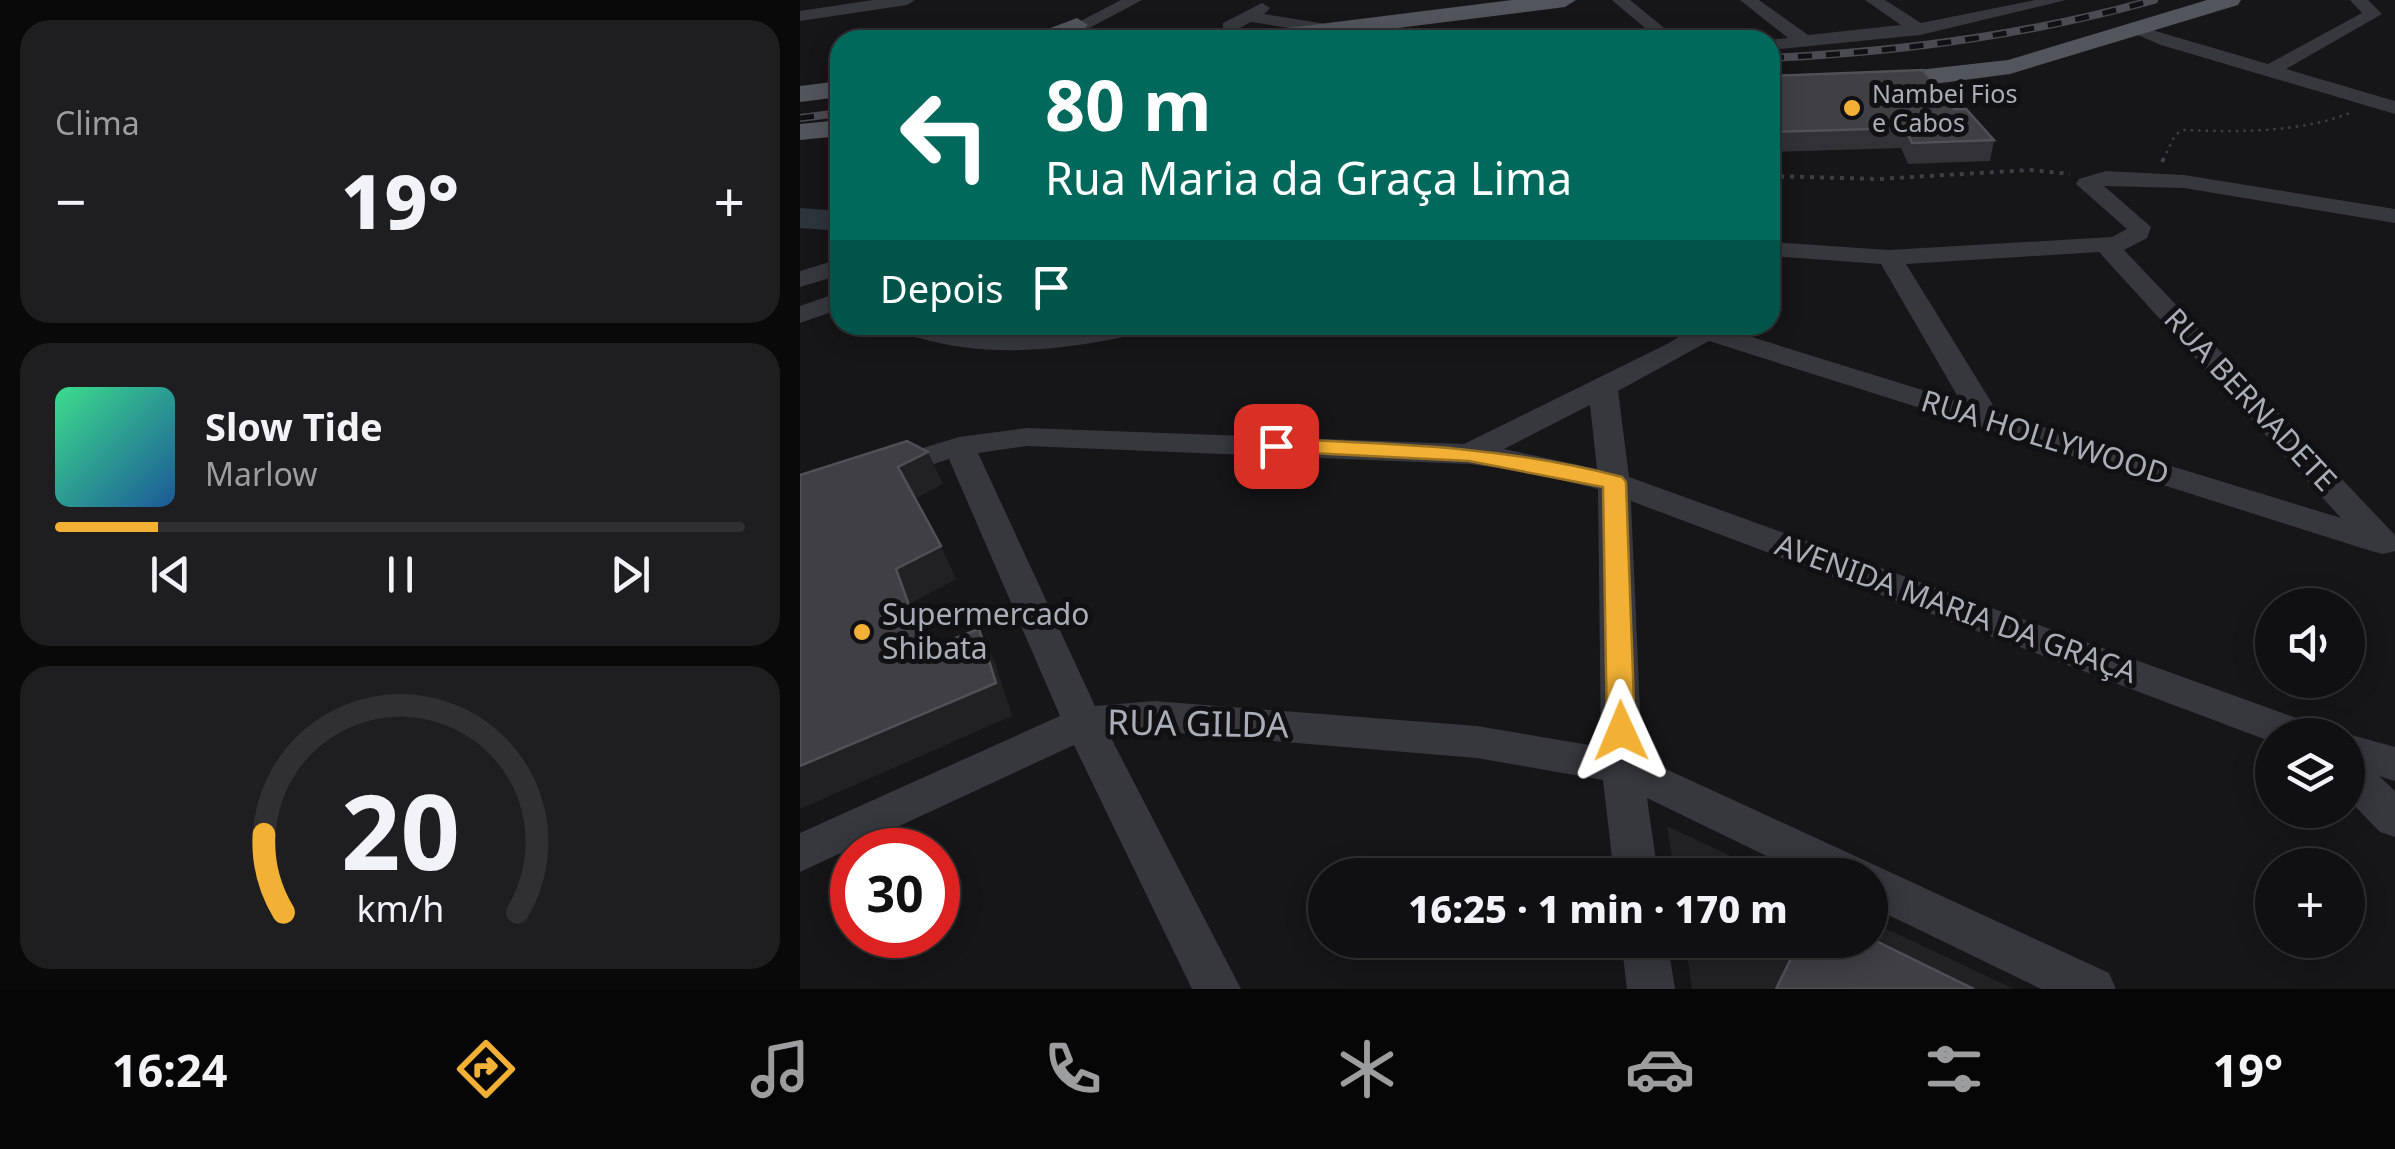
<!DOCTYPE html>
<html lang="pt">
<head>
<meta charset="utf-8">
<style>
	:root { --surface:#101012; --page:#1e1e20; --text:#f1f3f6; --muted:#9c9d9f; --line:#303032; --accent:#f2b134 }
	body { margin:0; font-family:"Noto Sans",sans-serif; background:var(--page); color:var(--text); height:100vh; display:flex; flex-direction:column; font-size:38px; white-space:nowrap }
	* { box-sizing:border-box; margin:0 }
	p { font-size:32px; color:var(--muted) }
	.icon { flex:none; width:55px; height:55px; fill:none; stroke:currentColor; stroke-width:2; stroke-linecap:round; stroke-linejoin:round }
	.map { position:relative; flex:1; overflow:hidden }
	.details { display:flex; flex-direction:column; gap:20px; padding:20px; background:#09090a; width:800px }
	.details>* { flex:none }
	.hud { position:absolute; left:30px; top:30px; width:950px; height:305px; border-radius:30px; box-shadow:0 5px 25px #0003,0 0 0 2px var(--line); background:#00695c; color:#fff; overflow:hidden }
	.buttons { position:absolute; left:1455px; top:588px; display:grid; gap:20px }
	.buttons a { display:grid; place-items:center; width:110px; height:110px; border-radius:50%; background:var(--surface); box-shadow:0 5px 25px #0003,0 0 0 2px var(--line); font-size:50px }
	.speed { position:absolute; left:30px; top:828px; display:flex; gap:20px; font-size:50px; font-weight:700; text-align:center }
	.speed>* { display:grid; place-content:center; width:130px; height:130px; border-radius:50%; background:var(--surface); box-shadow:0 5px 25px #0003,0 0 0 2px var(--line); line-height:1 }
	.speed .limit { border:15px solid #d22; background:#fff; color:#111 }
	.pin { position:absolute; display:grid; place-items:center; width:85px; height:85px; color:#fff; margin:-42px; border-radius:20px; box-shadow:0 5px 15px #0006 }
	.me { position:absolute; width:110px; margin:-55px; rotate:359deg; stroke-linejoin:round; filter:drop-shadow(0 0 8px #0008) }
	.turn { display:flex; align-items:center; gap:35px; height:210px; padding:0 50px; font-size:45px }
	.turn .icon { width:130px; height:130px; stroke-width:2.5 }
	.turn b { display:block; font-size:70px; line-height:85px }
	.then { display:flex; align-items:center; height:95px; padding:0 50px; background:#0003; gap:20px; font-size:38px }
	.big { font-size:75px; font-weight:800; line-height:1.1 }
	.details .tile { flex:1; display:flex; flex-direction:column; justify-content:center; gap:15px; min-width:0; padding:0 35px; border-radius:30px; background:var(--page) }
	.details .dial { align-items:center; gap:0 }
	.dial svg { height:260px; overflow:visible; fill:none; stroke:var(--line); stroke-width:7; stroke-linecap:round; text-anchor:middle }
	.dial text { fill:var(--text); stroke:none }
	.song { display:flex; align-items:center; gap:30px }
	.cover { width:120px; height:120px; border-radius:15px; background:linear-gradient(135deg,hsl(150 70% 55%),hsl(210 70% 35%)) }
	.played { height:10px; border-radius:5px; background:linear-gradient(90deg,var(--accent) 15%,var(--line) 15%) }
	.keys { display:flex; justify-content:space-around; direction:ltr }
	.heat { display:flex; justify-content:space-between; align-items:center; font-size:55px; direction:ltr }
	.trip { position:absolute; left:508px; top:858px; width:580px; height:100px; border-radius:50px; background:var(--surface); box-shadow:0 5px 25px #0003,0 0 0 2px var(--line); font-weight:800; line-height:100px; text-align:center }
	.dock { display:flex; height:160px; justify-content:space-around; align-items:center; background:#060607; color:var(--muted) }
	.dock .icon { width:70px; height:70px }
	.dock .active { color:var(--accent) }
	.dock b { font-size:45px; color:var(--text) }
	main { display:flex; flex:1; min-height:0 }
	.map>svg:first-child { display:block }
</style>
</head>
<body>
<main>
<section class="details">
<div class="tile"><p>Clima</p>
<div class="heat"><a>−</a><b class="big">19°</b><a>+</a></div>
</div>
<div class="tile">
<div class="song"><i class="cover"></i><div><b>Slow Tide</b><p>Marlow</p></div></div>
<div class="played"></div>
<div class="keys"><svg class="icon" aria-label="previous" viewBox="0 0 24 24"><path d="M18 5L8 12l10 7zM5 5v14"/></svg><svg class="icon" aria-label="pause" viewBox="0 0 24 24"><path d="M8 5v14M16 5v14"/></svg><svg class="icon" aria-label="next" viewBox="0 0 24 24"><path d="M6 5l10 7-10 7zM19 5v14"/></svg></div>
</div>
<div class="tile dial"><svg viewBox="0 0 100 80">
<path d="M14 69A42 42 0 1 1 86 69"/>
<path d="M14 69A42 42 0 0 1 8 45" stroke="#f2b134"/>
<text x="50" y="56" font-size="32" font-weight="700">20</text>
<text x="50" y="72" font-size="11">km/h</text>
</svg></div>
</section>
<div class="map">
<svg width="1595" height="989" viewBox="0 0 1595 989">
	<rect width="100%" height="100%" fill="#161618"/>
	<g fill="#222225">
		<path d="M867 826 971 875H875Z"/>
		<path d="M1070 921 1214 989H892L885 940H1070Z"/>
	</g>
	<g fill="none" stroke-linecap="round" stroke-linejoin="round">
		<path fill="#2c353c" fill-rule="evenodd" d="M0 208 40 211V231L0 228Z"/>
		<path stroke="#3d3f44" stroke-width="2.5" stroke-dasharray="2.5 5" stroke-linecap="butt" d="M1363 160 1375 135 1383 130C1437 132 1499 133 1550 113"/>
		<g stroke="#3d3f44" stroke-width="4" stroke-dasharray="4 6" stroke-linecap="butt">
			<path d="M1362 162 1364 158"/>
			<path d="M970 176 1078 179 1230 170 1270 174"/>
		</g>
		<g fill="#37383d" fill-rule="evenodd">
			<path d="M73 0H115L107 5 0 21V11Z"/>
			<path d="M321 0H342L267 40H244Z"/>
			<path d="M812 0H830L879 40H859Z"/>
			<path d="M940 0H959L1008 35 1101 25 1065 0H1085L1121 23 1235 0H1266L1120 35 970 50 968 40 988 38Z"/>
			<path d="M1550 0H1568L1582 14 1486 69 1595 101V114L1361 45 1326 30 1335 25 1468 64 1562 13Z"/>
			<path d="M462 3 470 8 464 14 526 24 535 29 526 34 451 22 438 29 447 40H427L423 36V23Z"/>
			<path d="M1306 171 1384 175 1595 209V223L1384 188 1304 186 1351 227 1347 238 1324 250 1595 535V551L1583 554 1571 551 909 341 818 391 829 477 1513 724 1519 735H1472V742L831 501 842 758 1309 973 1316 989H1241L1070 906V875H1006L847 798 858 875H814L803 780 677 758 354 731 310 736 441 989H392L274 745 0 872V833L260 716 149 459 91 478 80 475 75 468 80 461 159 437 227 428 664 444 869 343 897 325H929L926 329 1161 402 1081 264 970 256V242L1089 250 1312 237 1327 229 1276 184 1279 179ZM1299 252 1541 518 1198 413 1106 264ZM790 405 797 469 704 449ZM227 446 669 464 723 471 798 489 801 747 677 726 354 701 295 706 178 453Z"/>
			<path d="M40 259V275L0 287V271Z"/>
			<path d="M40 292V309L0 323V306Z"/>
			<path d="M92 325C129 325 163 334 200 335 251 335 301 325 354 325L350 331C275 349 195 360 119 338 109 335 99 334 92 325Z"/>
			<path d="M1548 734 1595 747V781L1579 776 1595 791V837L1580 832 1548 799V735H1544Z"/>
			<path d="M821 940H867L875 989H827Z"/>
		</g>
		<g fill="#53555c" fill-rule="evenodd">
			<path d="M712 0H776L765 7 502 40H435L447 33Z"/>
			<path d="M1407 0H1441L1438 5 1210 74 1118 86 970 91V75L1118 70 1208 60Z"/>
			<path d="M277 18 288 25C272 41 250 40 228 40L232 35Z"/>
			<path d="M40 81V97L0 102V86Z"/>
			<path d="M40 120V136L0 140V124Z"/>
		</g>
		<defs>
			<g id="rail">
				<path d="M970 58C1101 52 1228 35 1354 0"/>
				<path d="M0 118 40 113"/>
			</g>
		</defs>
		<use href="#rail" stroke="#4a4c52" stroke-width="8"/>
		<use href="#rail" stroke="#111113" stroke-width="5" stroke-dasharray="14" stroke-linecap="butt"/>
	</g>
	<path fill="#323236" d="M970 72 972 76 1154 109 1194 140 1190 161 1108 164 1101 148 970 152Z"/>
	<g fill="#212124">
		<path d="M128 452 143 484 113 500 98 467Z"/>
		<path d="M141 546 156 579 113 602 142 683 125 650 96 569Z"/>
		<path d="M179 629 195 662 212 716 0 809V766Z"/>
	</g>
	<g fill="#3f3f44" stroke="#4f5156" stroke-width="2.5">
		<path d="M1123 70 1154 109H1166L1194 140 1112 143 1105 128 970 132V72L972 76Z"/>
		<path d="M107 441 128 452 98 467 141 546 96 569 125 650 179 629 196 683 0 766V475Z"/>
		<path d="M1070 938 1174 989H976L1000 940H1070Z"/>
	</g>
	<path fill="#f2b134" stroke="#9d7322" stroke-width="2.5" d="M476 439C598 444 703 446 822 477L826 482 835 731 831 739 821 742 811 739 807 731 803 487 669 461 468 451 465 446 468 441Z"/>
	<g fill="#f2b134" stroke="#111113" stroke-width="4">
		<circle cx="1052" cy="108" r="10"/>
		<circle cx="62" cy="632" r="10"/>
	</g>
	<g text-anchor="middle" stroke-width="10" stroke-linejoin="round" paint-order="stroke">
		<g font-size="25" fill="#a8adb8" stroke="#111113" text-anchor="start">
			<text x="1072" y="103">Nambei Fios<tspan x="1072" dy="29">e Cabos</tspan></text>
		</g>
		<g font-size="30" fill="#a8adb8" stroke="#111113">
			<text transform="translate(1450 400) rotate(47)" y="10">RUA BERNADETE</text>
			<text transform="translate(1245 438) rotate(17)" y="10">RUA HOLLYWOOD</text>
			<text transform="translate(1156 609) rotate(20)" y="10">AVENIDA MARIA DA GRAÇA</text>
		</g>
		<g font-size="30" fill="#a8adb8" stroke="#111113" text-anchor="start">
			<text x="82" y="625">Supermercado<tspan x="82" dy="34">Shibata</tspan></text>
		</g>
		<g font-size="35" fill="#a8adb8" stroke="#111113">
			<text transform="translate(398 724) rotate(1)" y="12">RUA GILDA</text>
		</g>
	</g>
</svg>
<div class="buttons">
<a><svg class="icon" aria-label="sound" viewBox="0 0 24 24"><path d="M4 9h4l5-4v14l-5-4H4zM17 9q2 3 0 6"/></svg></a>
<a><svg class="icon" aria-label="layers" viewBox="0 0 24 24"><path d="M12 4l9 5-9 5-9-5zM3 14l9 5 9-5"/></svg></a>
<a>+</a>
</div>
<div class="speed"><div class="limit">30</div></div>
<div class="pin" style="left:476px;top:446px;background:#d93025"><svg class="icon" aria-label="arrive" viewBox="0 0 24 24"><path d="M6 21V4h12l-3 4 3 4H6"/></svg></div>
<svg class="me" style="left:821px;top:731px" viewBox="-20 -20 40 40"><path d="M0-17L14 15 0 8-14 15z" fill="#f2b134" stroke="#fff" stroke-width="4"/></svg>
<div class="trip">16:25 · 1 min · 170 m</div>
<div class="hud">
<div class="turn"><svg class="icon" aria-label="left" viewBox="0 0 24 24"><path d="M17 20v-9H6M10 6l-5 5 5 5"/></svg><div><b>80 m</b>Rua Maria da Graça Lima</div></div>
<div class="then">Depois<svg class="icon" aria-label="arrive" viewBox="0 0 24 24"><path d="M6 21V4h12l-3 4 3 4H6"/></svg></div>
</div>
</div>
</main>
<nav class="dock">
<b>16:24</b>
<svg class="icon active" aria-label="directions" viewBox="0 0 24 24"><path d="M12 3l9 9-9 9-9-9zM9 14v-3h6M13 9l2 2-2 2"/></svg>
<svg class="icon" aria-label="music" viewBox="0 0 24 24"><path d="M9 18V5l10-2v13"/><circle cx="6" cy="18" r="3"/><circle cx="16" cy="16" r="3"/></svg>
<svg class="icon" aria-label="phone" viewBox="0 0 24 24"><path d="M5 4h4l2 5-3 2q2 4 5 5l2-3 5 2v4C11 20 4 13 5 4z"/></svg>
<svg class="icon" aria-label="climate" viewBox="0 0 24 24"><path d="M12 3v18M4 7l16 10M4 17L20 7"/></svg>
<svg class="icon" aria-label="car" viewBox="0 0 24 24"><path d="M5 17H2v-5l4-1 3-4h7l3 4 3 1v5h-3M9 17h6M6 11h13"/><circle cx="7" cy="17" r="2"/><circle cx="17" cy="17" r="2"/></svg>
<svg class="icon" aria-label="filters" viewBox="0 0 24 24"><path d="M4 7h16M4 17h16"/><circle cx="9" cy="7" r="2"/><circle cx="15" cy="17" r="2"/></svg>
<b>19°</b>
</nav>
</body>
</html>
